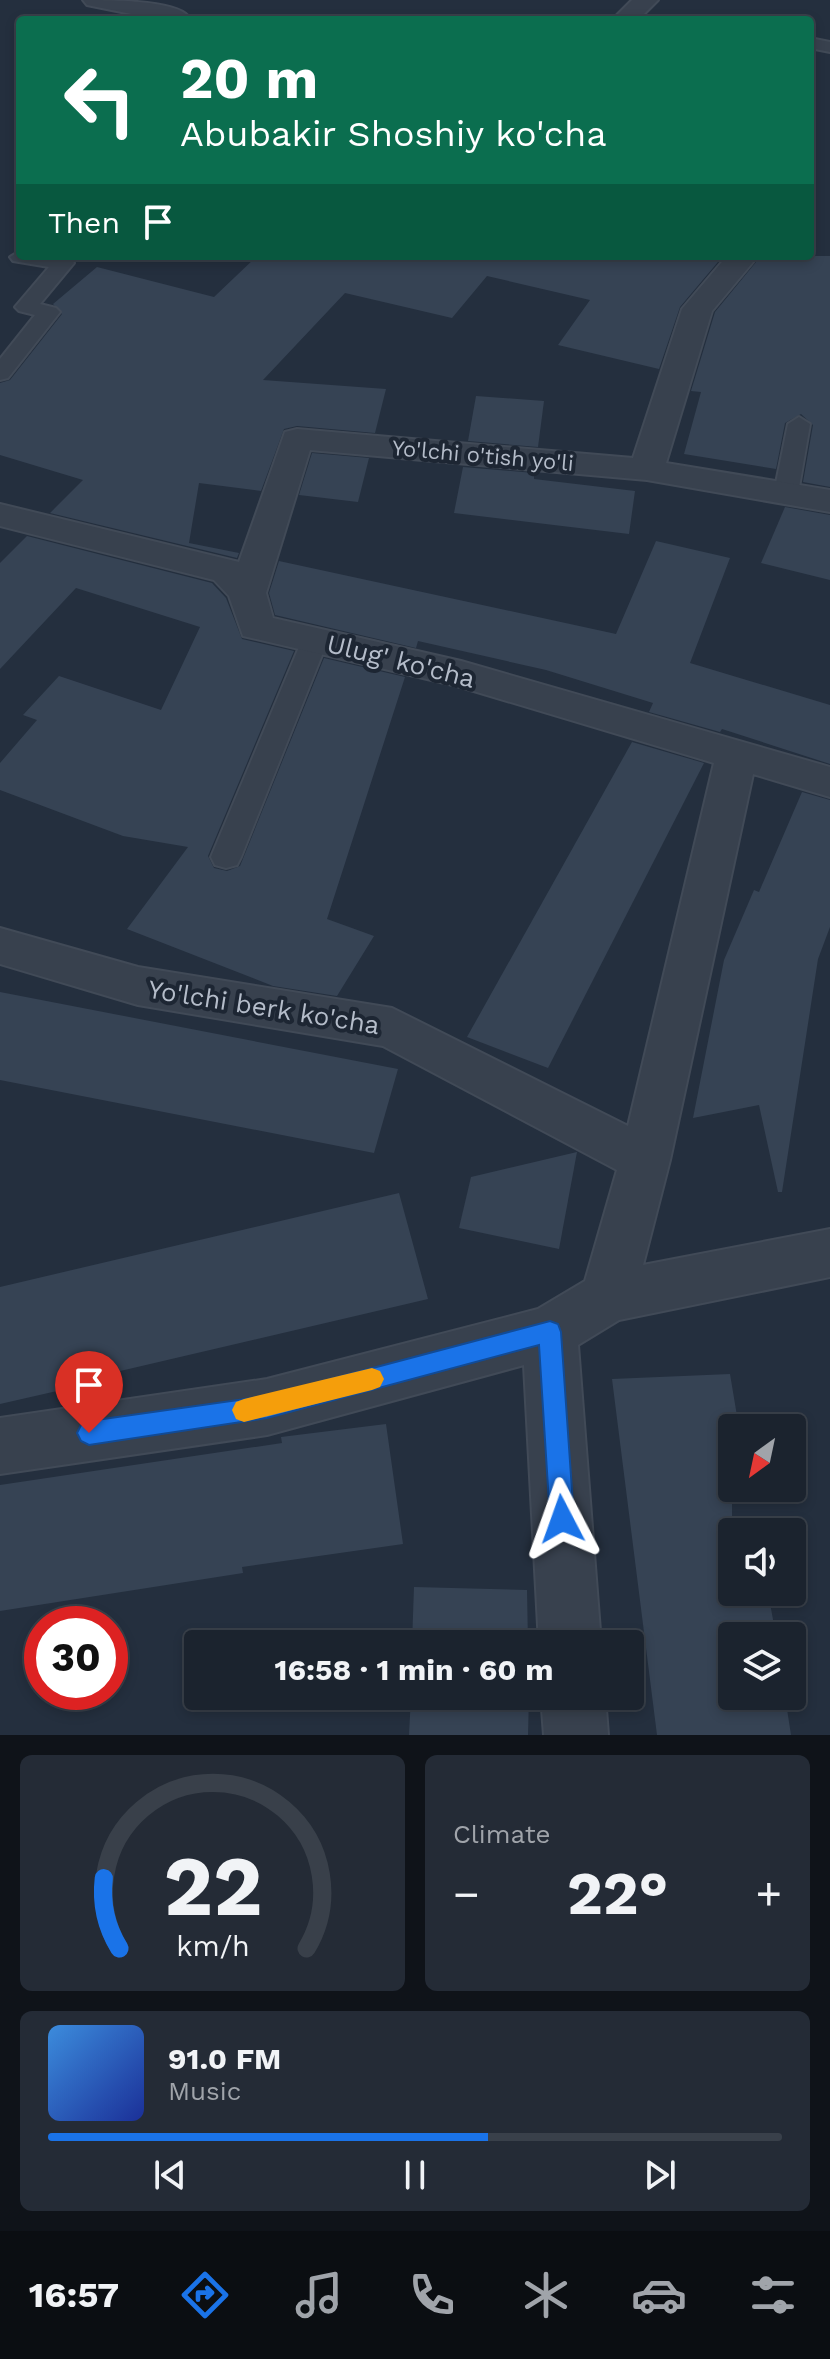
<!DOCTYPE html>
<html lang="en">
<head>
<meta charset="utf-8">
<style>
	:root { --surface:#1b232e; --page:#242b36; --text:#f1f3f6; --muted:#a0a4aa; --line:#39404a; --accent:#1a73e8 }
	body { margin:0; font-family:"Work Sans",sans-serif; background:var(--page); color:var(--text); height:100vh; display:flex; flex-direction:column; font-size:30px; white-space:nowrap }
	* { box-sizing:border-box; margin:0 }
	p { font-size:26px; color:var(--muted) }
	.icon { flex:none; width:44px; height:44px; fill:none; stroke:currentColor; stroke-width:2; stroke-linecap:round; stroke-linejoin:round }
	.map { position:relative; height:1735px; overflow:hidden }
	.sheet { display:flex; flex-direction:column; gap:20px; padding:20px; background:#0f1319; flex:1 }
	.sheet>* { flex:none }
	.hud { position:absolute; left:16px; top:16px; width:798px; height:244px; border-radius:8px; box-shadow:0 4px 12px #0003,0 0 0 2px var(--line); background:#0b6e4f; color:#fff; overflow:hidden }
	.needle { width:52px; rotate:213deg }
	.tools { position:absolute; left:718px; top:1414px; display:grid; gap:16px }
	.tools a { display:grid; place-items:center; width:88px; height:88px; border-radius:8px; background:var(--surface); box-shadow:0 4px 12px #0003,0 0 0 2px var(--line); font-size:40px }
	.speed { position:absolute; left:24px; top:1606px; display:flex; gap:16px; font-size:40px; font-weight:700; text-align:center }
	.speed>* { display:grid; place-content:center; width:104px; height:104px; border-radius:50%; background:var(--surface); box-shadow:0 4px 12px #0003,0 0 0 2px var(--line); line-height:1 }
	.speed .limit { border:12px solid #d22; background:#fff; color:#111 }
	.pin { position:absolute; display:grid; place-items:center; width:68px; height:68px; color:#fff; margin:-82px -34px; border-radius:50% 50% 50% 0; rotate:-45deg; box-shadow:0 0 8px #0007 }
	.pin .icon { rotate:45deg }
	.me { position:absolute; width:88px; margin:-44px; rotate:356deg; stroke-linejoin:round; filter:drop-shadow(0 0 6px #0008) }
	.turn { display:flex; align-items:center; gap:28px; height:168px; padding:0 32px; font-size:36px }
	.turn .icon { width:104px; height:104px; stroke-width:2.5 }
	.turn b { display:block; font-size:56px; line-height:68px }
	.then { display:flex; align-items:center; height:76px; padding:0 32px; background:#0003; gap:16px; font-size:30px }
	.big { font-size:60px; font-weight:700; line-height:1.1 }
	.sheet .tile { flex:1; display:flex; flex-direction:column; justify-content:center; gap:12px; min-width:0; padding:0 28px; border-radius:12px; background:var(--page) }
	.sheet .dial { align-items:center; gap:0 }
	.dial svg { height:208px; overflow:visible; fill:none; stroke:var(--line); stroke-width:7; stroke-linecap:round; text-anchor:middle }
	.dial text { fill:var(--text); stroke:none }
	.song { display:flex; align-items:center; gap:24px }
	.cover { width:96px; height:96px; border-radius:12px; background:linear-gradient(135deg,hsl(210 70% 55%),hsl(230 70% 35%)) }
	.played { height:8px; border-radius:4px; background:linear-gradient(90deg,var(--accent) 60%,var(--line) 60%) }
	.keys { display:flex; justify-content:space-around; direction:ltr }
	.heat { display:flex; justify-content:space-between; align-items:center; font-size:44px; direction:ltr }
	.sheet .tiles { flex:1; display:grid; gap:20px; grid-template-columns:1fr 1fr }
	.tile:last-child { grid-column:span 2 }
	.trip { position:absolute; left:184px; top:1630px; width:460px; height:80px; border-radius:8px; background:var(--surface); box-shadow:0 4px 12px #0003,0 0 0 2px var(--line); font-weight:700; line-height:80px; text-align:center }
	.dock { display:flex; height:128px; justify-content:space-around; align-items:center; background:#0b0e12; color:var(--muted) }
	.dock .icon { width:56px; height:56px }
	.dock .on { color:var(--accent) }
	.dock b { font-size:36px; color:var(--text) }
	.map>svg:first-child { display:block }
</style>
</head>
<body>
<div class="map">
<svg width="830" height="1735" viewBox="0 0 830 1735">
	<rect width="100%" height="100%" fill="#242f3e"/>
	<g fill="#364354">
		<path d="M257 256H723L680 307 659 369 558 345 590 300 487 276 452 318 345 293 263 380 386 389 375 433 297 426 284 429 261 491 199 483 189 543 239 553 237 558 50 513 83 480 0 455V383L10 380 62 314 53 304 97 267 214 297Z"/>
		<path d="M761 256H830V487L803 482 813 425 801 414 785 423 776 469 684 454 701 392 691 391 715 312Z"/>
		<path d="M476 396 544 401 538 447 468 441Z"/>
		<path d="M312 453 369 458 358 502 299 495Z"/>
		<path d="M463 467 534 473V479L635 491 629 534 454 513Z"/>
		<path d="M785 507 830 515V580L761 563Z"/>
		<path d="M27 536 212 583 226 598 242 639 294 651 208 856 214 868 227 871 240 866 324 658 405 677 327 919 374 936 337 996 273 986 127 929 188 847 123 836 0 790V763L37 720 23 715 59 676 161 710 200 627 76 588 0 669V563Z"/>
		<path d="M656 541 730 558 690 663 830 705V764L722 729 720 732 649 712 653 703 546 670 418 641 416 648 275 615 269 593 279 561 616 634Z"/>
		<path d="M632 742 704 763 548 1068 467 1037Z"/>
		<path d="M802 792 830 800V927L818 959 782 1192H778L759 1105 693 1118 724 960 754 890 759 892Z"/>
		<path d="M0 992 398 1069 374 1153 0 1080Z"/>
		<path d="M577 1152 559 1249 459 1228 471 1177Z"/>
		<path d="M399 1193 428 1299 56 1386 57 1391 0 1404V1287Z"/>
		<path d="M730 1374 739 1428H732V1592H768L776 1636H732V1696H785L791 1735H657L612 1379Z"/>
		<path d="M386 1424 403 1544 242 1567 243 1573 0 1611V1485L282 1443 281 1437Z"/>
		<path d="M414 1587 527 1590 528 1644H412Z"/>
		<path d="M411 1696H529L528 1735H409Z"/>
	</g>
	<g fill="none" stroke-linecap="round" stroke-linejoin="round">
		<defs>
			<g id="service">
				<path d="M810 38 830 42V52L810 48Z"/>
				<path d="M20 251V256L71 259 74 263 40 304 56 308 60 312 8 378 0 380V359L35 315 19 311 15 307 49 267 13 261 10 257Z"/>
				<path d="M799 417 810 424 798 493 786 500 774 493 788 424Z"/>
				<path d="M315 631 324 634 328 640 241 857 237 865 226 868 215 865 211 857 302 640 306 634Z"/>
			</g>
			<g id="minor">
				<path d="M83 0C107 0 174 0 188 16L185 20H161L87 5Z"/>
				<path d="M632 0H658L638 20H612Z"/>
				<path d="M727 256H758L712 311 666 463 830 490V512L647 480 310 450 266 593 273 618 461 661 830 767V797L753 774 670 1160 643 1265 830 1229V1277L619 1320 578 1345 601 1644H539L524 1365 267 1435 0 1474V1418L267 1379 538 1309 585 1281 617 1170 383 1046 138 1005 0 964V928L138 967 392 1008 628 1126 714 763 457 686 243 636 229 596 214 580 0 526V504L239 562 285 432 297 429 633 458 682 309Z"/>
				<path d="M541 1696H605L608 1735H544Z"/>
			</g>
		</defs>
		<use href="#service" stroke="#414a57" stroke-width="4"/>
		<use href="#minor" stroke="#414a57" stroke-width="4"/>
		<use href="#service" fill="#38414e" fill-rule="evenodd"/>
		<use href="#minor" fill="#38414e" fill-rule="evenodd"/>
	</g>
	<path fill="#1a73e8" stroke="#114b97" stroke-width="2" d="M550 1321 558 1324 561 1332 574 1519 571 1528 562 1531 553 1528 550 1519 539 1345 267 1418 89 1445 81 1441 77 1433 81 1425 89 1421 267 1396Z"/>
	<path fill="#f59e0b" d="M372 1368 380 1371 384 1379 380 1387 372 1390 244 1422 236 1419 232 1410 236 1402 244 1399Z"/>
	<g text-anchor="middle" stroke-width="8" stroke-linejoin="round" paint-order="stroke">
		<g font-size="22" fill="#b4bcc9" stroke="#1d2633">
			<text transform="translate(483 455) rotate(5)" y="8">Yo'lchi o'tish yo'li</text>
		</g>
		<g font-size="26" fill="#b4bcc9" stroke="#1d2633">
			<text transform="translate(401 661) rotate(14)" y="9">Ulug' ko'cha</text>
			<text transform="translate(264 1007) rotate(9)" y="9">Yo'lchi berk ko'cha</text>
		</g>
	</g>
</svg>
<div class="tools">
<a><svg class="needle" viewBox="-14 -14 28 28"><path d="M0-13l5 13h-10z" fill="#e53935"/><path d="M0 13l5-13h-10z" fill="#a0a4aa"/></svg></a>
<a><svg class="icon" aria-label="sound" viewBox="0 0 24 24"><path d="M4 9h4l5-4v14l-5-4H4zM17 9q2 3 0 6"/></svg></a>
<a><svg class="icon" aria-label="layers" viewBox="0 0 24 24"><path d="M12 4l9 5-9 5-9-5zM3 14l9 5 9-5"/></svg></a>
</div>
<div class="speed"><div class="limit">30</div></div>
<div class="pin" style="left:89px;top:1433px;background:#d93025"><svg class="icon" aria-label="arrive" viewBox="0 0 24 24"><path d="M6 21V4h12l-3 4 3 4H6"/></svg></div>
<svg class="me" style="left:562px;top:1519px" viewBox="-20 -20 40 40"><path d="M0-17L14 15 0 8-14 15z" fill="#1a73e8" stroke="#fff" stroke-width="4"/></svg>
<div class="trip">16:58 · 1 min · 60 m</div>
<div class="hud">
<div class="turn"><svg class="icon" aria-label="left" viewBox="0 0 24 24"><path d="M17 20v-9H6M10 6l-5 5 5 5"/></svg><div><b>20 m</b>Abubakir Shoshiy ko'cha</div></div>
<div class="then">Then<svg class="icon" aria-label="arrive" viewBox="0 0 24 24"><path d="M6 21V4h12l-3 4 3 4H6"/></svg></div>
</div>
</div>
<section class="sheet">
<div class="tiles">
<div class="tile dial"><svg viewBox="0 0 100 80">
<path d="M14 69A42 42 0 1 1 86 69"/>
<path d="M14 69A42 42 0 0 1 8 42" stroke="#1a73e8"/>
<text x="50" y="56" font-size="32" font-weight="700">22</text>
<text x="50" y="72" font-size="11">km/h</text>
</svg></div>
<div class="tile"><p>Climate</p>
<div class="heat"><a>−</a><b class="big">22°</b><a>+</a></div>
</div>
<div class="tile">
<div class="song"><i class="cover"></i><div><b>91.0 FM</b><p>Music</p></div></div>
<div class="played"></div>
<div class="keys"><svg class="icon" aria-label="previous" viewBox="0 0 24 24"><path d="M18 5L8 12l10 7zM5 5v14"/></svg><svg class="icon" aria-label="pause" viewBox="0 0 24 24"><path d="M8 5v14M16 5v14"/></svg><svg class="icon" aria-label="next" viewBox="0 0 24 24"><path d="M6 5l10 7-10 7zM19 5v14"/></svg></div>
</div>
</div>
</section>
<nav class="dock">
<b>16:57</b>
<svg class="icon on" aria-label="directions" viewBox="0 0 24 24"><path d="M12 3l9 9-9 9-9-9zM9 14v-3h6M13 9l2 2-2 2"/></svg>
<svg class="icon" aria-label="music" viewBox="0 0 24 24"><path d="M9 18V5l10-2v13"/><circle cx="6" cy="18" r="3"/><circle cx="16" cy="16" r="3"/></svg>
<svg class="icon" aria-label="phone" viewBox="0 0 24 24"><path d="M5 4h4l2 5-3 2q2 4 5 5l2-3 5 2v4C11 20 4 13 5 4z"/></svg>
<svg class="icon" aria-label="climate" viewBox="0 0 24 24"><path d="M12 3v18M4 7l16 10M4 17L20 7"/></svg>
<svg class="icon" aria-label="car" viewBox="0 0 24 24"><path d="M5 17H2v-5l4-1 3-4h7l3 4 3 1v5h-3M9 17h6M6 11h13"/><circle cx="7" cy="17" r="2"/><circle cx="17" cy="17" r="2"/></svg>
<svg class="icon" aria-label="filters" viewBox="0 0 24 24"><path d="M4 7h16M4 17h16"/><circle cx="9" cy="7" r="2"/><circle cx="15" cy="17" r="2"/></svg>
</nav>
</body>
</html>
